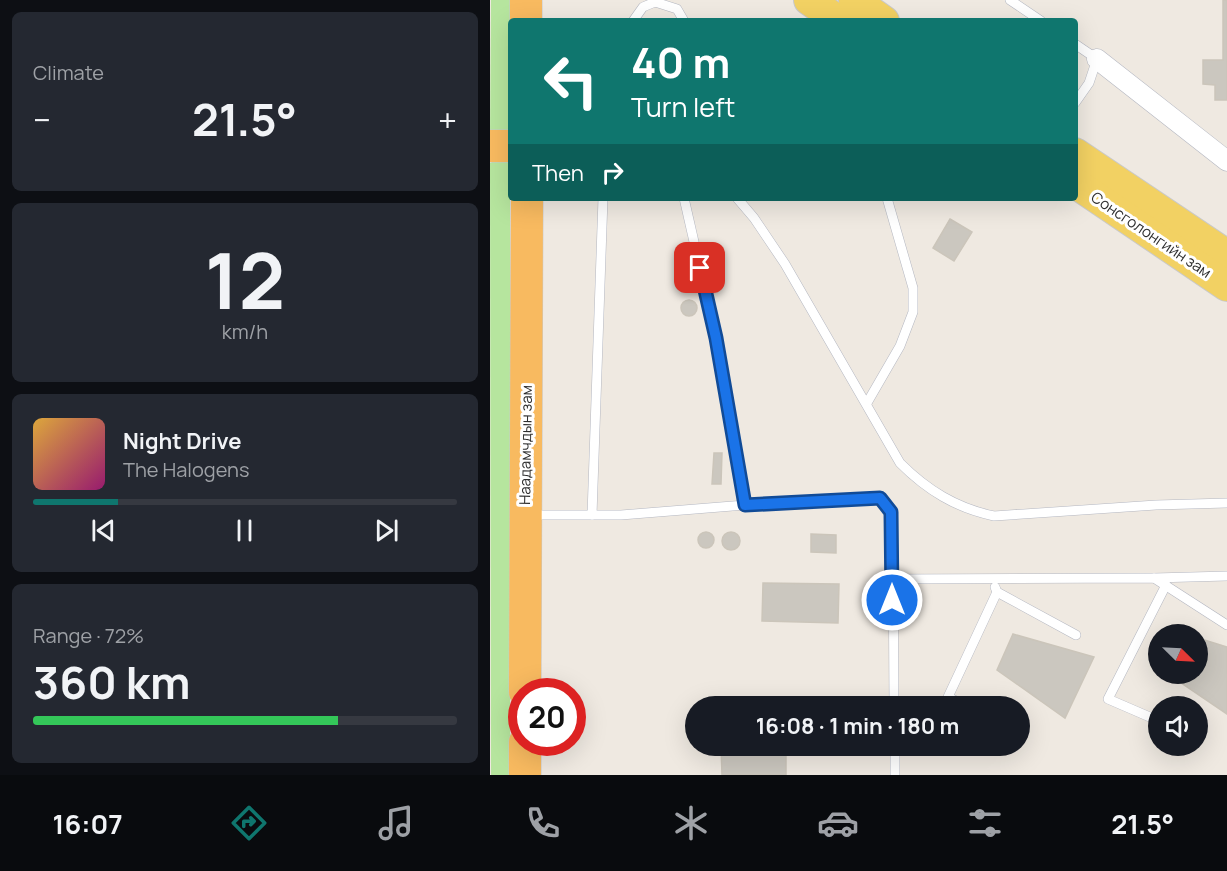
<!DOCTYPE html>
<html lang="en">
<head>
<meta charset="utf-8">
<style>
	:root { --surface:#171b24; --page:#242831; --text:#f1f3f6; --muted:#9ea1a6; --line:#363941; --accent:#0f766e }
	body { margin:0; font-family:Manrope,sans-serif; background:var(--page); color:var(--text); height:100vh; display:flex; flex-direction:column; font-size:22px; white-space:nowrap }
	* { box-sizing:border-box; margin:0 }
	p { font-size:20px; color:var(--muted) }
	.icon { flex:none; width:33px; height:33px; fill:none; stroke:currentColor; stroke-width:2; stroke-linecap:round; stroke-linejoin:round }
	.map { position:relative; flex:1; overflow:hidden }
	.side { display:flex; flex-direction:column; gap:12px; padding:12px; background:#0d0f14; width:490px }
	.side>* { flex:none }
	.guide { position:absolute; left:18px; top:18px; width:570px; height:183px; border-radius:6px; box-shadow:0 6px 24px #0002; background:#0f766e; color:#fff; overflow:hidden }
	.needle { width:39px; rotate:114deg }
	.tools { position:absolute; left:658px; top:624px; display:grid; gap:12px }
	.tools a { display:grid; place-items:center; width:60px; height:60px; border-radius:50%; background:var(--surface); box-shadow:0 6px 24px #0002; font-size:30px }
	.speed { position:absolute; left:18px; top:678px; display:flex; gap:12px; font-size:30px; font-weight:700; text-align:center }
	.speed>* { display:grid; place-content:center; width:78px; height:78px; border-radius:50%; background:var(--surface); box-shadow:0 6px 24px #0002; line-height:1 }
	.speed .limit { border:9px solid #d22; background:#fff; color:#111 }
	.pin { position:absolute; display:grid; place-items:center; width:51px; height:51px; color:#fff; margin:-26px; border-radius:12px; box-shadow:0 3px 9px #0006 }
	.me { position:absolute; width:66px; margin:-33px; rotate:0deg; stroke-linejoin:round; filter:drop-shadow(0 0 4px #0008) }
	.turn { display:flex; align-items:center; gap:21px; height:126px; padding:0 24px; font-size:27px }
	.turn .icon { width:78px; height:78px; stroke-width:2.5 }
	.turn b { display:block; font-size:42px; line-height:51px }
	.then { display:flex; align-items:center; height:57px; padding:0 24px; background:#0003; gap:12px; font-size:22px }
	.big { font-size:45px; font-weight:700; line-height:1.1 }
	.side .widget { flex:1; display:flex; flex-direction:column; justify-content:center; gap:9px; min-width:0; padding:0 21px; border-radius:9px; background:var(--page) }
	.side .dial { align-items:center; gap:0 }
	.dial b { font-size:78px; line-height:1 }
	.song { display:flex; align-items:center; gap:18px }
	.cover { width:72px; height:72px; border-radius:9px; background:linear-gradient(135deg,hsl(40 70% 55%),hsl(320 70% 35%)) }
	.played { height:6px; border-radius:3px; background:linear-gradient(90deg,var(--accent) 20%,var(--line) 20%) }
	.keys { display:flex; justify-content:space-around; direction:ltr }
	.heat { display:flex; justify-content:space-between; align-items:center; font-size:33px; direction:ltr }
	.charge { height:9px; border-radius:4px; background:linear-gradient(90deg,#34c759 72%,var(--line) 0) }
	.trip { position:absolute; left:195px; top:696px; width:345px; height:60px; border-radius:30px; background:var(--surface); box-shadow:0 6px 24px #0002; font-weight:700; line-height:60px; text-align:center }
	.dock { display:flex; height:96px; justify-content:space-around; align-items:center; background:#090b0e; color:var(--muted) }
	.dock .icon { width:42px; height:42px }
	.dock .active { color:var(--accent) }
	.dock b { font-size:27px; color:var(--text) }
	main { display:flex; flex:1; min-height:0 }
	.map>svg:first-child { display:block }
</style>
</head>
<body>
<main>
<section class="side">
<div class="widget"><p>Climate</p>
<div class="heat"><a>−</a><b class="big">21.5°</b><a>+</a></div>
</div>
<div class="widget dial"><b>12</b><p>km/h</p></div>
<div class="widget">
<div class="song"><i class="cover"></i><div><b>Night Drive</b><p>The Halogens</p></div></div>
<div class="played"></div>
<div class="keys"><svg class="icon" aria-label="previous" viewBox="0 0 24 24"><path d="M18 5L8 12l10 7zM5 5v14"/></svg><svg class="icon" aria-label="pause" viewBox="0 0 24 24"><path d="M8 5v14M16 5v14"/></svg><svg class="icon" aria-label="next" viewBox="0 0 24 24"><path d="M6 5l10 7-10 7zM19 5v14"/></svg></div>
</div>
<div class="widget"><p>Range · 72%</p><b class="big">360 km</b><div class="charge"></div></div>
</section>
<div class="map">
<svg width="737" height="775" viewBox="0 0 737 775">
	<rect width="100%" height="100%" fill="#efe9e1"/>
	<g fill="#b6e59e">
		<path d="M1 0H20V139L0 138Z"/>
		<path d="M8 159 20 161V775H1L0 163Z"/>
	</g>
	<g fill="#cbc7bf" stroke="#cbc5ba" stroke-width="1.5">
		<path d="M733 0H737V100H725V85L713 84V60H733Z"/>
		<path d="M460 219 482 232 464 261 443 248Z"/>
		<circle cx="198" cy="281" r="8"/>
		<circle cx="199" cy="308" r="8"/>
		<path d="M224 453H232L231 484H222Z"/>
		<circle cx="216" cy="540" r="8"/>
		<circle cx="241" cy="541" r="9"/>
		<path d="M321 534 346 535V553L321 552Z"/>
		<path d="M273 583 349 584 348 623 272 621Z"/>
		<path d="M523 634 604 657 575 718 507 670Z"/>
		<path d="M708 638 737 647V714L678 674H708Z"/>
		<path d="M231 746H296V775H232Z"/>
	</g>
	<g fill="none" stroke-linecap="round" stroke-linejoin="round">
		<defs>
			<g id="service">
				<path d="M520 0 551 21"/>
				<path d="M143 21 153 7 165 2 187 9 194 21"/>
				<path d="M585 44 607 59 599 83 585 103"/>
				<path d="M194 198 226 338 255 505"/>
				<path d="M247 198 264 218 295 264 410 463C437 490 466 508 504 516L666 505 737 503"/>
				<path d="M377 403 410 346 423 312V288L397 198"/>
				<path d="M41 515H131L255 505 390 498 401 512 403 539 404 706"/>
				<path d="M102 515 113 198"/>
				<path d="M664 578 737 576"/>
				<path d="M402 579 664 578 737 625"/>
				<path d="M505 587 507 592 586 635"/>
				<path d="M476 706 458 697 507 592"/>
				<path d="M669 721 618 699 676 585"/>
				<path d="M405 746V775"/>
			</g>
			<path id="minor" d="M607 59 737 161"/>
			<g id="primary">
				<path d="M319 0 349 21"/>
				<path d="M364 0 394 21"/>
				<path d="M585 153 737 255"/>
				<path d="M585 183 737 286"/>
			</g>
			<g id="trunk">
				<path d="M36 0V21"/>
				<path d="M0 146H21"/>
				<path d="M35 692 37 198"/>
				<path d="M35 775V742"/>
			</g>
		</defs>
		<use href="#service" stroke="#b4b7c1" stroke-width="10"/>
		<use href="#minor" stroke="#b4b7c1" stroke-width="21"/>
		<use href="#primary" stroke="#c9c9c9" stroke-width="32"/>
		<use href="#trunk" stroke="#c9c9c9" stroke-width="33"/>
		<use href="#service" stroke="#fff" stroke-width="9"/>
		<use href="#minor" stroke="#fff" stroke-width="20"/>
		<use href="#primary" stroke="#f2d163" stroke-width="30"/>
		<use href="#trunk" stroke="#f8ba60" stroke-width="32"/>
	</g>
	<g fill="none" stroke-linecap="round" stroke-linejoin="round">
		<defs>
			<path id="route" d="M210 268 226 338 255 505 390 498 401 512 402 600"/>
		</defs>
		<use href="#route" stroke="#114b97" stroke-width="15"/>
		<use href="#route" stroke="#1a73e8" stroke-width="10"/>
	</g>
	<g text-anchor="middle" stroke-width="6" stroke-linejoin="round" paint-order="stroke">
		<g font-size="15" fill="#2e2e2e" stroke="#fff">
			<text transform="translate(661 235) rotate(34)" y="5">Сонсголонгийн зам</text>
			<text transform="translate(36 445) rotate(-89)" y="5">Наадамчдын зам</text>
		</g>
	</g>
</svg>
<div class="tools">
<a><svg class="needle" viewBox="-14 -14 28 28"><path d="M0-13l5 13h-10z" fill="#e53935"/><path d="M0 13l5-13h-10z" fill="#9ea1a6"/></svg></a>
<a><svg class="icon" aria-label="sound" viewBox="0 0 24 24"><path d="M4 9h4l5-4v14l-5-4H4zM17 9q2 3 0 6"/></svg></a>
</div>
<div class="speed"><div class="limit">20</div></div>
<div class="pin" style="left:210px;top:268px;background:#d93025"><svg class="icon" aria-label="arrive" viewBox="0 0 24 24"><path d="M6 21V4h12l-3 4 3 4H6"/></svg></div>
<svg class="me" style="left:402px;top:600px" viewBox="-20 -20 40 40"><circle r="17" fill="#1a73e8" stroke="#fff" stroke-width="3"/><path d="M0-11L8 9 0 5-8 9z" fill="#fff"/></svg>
<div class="trip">16:08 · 1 min · 180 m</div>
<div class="guide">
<div class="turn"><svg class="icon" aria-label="left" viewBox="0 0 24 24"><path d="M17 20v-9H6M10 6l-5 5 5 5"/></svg><div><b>40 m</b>Turn left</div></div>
<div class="then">Then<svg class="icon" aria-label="right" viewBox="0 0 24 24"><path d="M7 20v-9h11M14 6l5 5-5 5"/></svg></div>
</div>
</div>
</main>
<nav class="dock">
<b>16:07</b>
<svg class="icon active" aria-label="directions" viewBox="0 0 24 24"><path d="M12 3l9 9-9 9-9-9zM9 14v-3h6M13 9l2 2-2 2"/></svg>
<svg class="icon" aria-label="music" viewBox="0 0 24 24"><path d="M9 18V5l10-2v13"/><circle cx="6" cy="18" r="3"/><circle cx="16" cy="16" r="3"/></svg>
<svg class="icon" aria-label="phone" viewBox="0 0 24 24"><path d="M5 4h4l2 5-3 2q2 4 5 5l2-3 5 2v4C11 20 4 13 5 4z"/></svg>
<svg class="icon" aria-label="climate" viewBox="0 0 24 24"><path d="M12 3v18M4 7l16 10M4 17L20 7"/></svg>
<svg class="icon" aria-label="car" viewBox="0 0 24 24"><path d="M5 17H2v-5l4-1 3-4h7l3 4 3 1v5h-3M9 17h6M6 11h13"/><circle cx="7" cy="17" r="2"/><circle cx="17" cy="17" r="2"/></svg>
<svg class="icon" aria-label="filters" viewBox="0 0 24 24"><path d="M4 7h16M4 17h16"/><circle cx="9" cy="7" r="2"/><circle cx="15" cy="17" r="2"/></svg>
<b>21.5°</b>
</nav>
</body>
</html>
